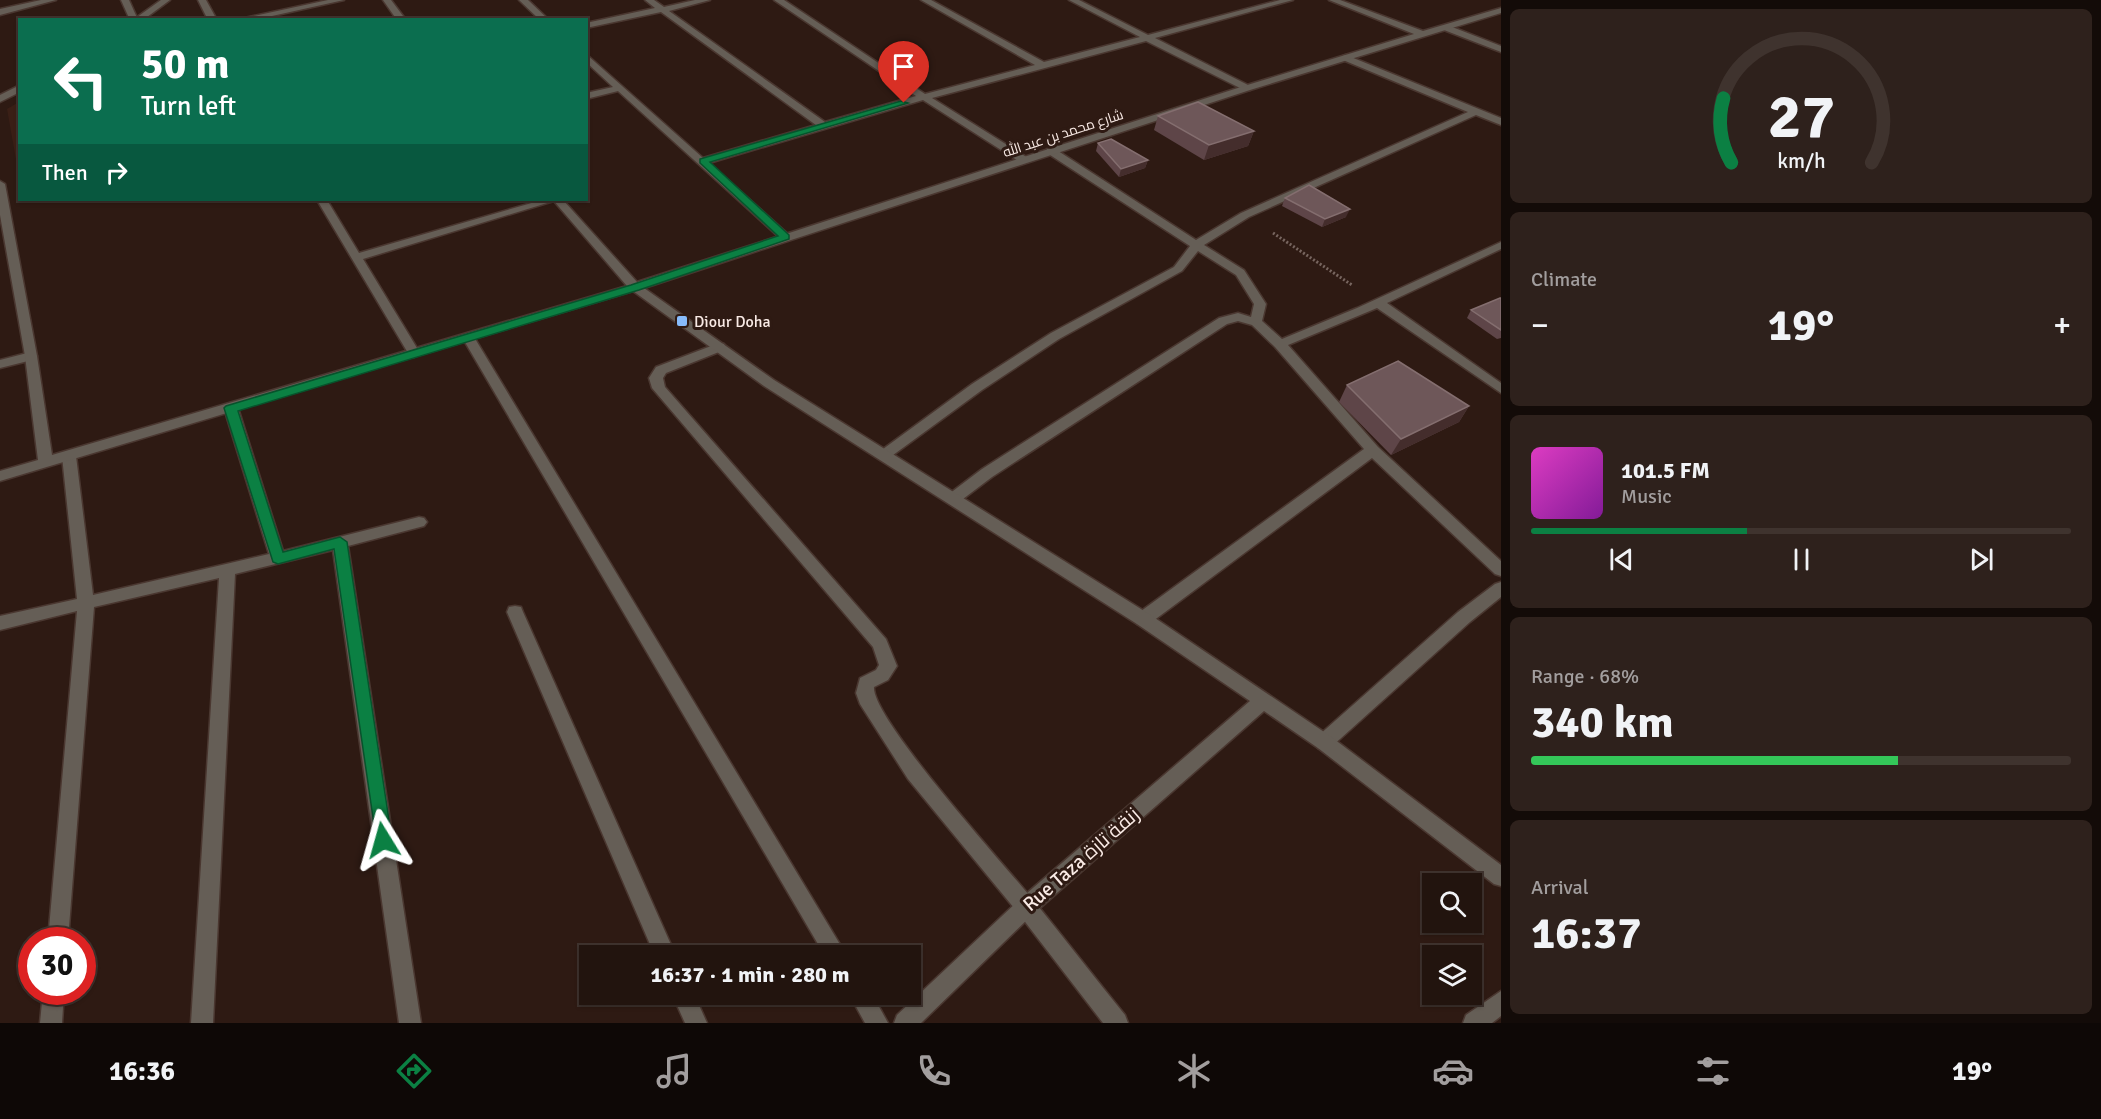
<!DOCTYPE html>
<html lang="en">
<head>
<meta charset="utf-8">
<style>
	:root { --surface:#22140e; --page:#2e211c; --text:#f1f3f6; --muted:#a29e9e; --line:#3f332e; --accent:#0b8043 }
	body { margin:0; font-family:Signika,Cairo,sans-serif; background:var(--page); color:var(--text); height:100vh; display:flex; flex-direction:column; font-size:22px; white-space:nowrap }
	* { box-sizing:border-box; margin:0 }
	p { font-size:20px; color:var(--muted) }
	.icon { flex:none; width:33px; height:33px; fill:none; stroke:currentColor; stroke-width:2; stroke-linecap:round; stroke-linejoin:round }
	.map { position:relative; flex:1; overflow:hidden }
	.details { display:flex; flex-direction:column; gap:9px; padding:9px; background:#130b08; width:600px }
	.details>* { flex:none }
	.banner { position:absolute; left:18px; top:18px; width:570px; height:183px; border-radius:0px; box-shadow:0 2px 4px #0004,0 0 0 2px var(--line); background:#0b6e4f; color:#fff; overflow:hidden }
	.fabs { position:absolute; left:1422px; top:873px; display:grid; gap:12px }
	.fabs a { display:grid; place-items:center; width:60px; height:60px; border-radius:0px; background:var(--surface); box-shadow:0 2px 4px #0004,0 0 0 2px var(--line); font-size:30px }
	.speed { position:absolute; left:18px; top:927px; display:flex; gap:12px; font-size:30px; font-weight:700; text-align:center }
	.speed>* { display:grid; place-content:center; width:78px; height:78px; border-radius:50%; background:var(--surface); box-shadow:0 2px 4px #0004,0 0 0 2px var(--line); line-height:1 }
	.speed .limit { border:9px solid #d22; background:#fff; color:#111 }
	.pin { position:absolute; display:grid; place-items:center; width:51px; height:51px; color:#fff; margin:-62px -26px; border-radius:50% 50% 50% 0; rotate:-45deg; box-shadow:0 0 6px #0007 }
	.pin .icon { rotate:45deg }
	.me { position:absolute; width:66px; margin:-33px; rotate:352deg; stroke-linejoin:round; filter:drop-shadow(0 0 4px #0008) }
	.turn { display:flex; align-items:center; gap:21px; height:126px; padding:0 24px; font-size:27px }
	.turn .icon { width:78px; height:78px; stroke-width:2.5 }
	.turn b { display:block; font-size:42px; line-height:51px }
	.then { display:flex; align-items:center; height:57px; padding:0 24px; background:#0003; gap:12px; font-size:22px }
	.big { font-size:45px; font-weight:700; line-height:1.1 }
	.details .card { flex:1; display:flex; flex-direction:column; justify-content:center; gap:9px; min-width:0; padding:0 21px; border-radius:9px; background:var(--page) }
	.details .dial { align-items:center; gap:0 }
	.dial svg { height:156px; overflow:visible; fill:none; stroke:var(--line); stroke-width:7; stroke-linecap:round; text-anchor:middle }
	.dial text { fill:var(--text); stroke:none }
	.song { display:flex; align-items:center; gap:18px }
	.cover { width:72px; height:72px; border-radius:9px; background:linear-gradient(135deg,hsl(310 70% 55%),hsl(290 70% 35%)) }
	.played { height:6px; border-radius:3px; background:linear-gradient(90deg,var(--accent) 40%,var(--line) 40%) }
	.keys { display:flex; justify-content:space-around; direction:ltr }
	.heat { display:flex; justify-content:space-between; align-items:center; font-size:33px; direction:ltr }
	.charge { height:9px; border-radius:4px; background:linear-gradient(90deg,#34c759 68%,var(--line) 0) }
	.trip { position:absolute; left:579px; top:945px; width:342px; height:60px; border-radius:0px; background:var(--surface); box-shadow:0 2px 4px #0004,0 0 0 2px var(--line); font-weight:700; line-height:60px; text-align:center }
	.dock { display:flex; height:96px; justify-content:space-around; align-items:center; background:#0e0806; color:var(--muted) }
	.dock .icon { width:42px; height:42px }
	.dock .on { color:var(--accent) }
	.dock b { font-size:27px; color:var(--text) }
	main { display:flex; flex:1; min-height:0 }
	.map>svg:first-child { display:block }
</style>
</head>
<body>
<main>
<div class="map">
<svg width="1501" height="1023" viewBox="0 0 1501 1023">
	<rect width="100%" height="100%" fill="#2e1a13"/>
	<path fill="#3a1f16" d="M19 102 20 171H18L7 109Z"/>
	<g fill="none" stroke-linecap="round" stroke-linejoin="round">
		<defs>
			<g id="minor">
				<path d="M41 0H56L0 15V9Z"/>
				<path d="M121 0H129L138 20H130Z"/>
				<path d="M198 0H206L217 20H208Z"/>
				<path d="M328 0H344L254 20H235Z"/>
				<path d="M519 0H528L549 20H540Z"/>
				<path d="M645 0H654L664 7 695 0H710L669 11 825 122 916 96 774 0H784L925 94 1035 65 921 0H931L1044 62 1140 37 1069 0H1079L1148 35 1280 0H1293L1155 38 1250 86V90H1244L1146 41 932 98 1028 158V162H1020L923 100 709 163 789 235V239H781L618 91 586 99V93L613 87 586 62V54L703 158 816 125 661 12 586 28V23L655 8Z"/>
				<path d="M1447 25 1501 46V52L1444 30 1443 28Z"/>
				<path d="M1346 55 1501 118V125L1476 115 1249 217 1204 245 1244 270 1266 304 1262 321 1282 339 1357 308 1501 242V249L1387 303 1501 383V393L1377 308 1288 345 1378 447 1501 561V576L1495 574 1372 458 1149 624 1143 625 1137 624 1135 619 1137 614 1364 449 1275 347 1252 325 1238 321 1227 324 992 477 959 502H949L947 498 949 494 982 469 1219 318 1238 313 1251 317 1254 304 1236 275 1198 251 1182 271 1059 339 982 390 889 458H879L877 455 879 452 972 384 1051 333 1174 267 1190 246 1047 153V149H1055L1196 240 1241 213 1468 112 1343 60V56Z"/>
				<path d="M317 200H327L359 253 542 200H557L363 259 420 353 414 357 408 353Z"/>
				<path d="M468 333 474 337 847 956H825L462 337Z"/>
				<path d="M719 343 724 344 725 347 724 350 666 373 663 378 665 387 886 639 897 666 888 680 874 687C871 718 1008 869 1034 901 1065 939 1094 977 1125 1015L1128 1023H1103L1019 914 908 779 860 704 856 693 860 678 876 670 879 665 873 647 652 388 649 378 656 367Z"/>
				<path d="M31 352 37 356 36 359 0 368V360Z"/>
				<path d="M231 404 238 408 283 551 419 517 424 518 427 522 424 526 348 546 421 1023H399L333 550 235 574 213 1023H191L219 578 94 607 68 940H48L77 611 0 630V616L77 599 62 456 69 451 76 456 93 595 269 554 224 408Z"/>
				<path d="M1501 582V597L1470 622 1330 748 1324 750 1318 748 1315 742 1318 736 1458 612 1495 584Z"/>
				<path d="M515 606 521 607 523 612 676 956H655L507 612 509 607Z"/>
				<path d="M1501 991V1016L1492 1023H1463L1466 1015Z"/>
				<path d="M43 992H64L62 1023H40Z"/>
				<path d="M672 994H694L707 1023H685Z"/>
				<path d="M849 994H872L888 1023H865Z"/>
			</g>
			<g id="tertiary">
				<path d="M161 0H170L143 20H133Z"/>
				<path d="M383 0H391L406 20H397Z"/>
				<path d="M1329 0H1340L1423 31 1501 8V13L1250 90 644 288 774 380 1149 614 1330 736 1501 865V886L1494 884 1318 748 1264 711 1033 914 921 1023H894L897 1015 1019 900 1250 701 1137 624 764 386 633 291 0 481V471L38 460 25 356 0 215V181L5 184 37 356 52 455 627 286 553 200H563L637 282 1244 86 1414 34Z"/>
				<path d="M20 85V92L0 102V95Z"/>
			</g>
		</defs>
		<use href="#minor" stroke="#4a3730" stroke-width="3"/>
		<use href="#tertiary" stroke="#4a3730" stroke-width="3"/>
		<path stroke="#77655f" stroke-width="3" stroke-dasharray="2 2" stroke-linecap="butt" d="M1273 233 1352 285"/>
		<use href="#minor" fill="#655e56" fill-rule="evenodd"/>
		<use href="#tertiary" fill="#655e56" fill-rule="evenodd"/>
	</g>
	<g fill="#5e4548">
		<path d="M1158 116 1254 131 1248 146 1204 160 1154 130Z"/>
		<path d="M1098 143 1148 160 1145 168 1119 177 1096 151Z"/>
		<path d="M1285 198 1346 217 1322 227 1282 206Z"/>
		<path d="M1501 298V338L1497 339 1467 318 1471 310Z"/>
		<path d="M1347 385 1469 406 1459 422 1391 455 1339 402Z"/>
	</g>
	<g fill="#442d2c">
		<path d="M1254 131 1248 146 1204 160 1209 145Z"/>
		<path d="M1148 160 1145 168 1119 177 1121 169Z"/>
		<path d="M1350 209 1346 217 1322 227 1325 219Z"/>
		<path d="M1469 406 1459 422 1391 455 1401 439Z"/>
	</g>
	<g fill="#6e5759" stroke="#846e6f" stroke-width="1.5">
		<path d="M1198 102 1254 131 1209 145 1158 116Z"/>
		<path d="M1111 139 1148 160 1121 169 1098 143Z"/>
		<path d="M1309 185 1350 209 1325 219 1285 198Z"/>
		<path d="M1500 298H1501V330L1471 310Z"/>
		<path d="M1398 361 1469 406 1401 439 1347 385Z"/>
	</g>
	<path fill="#0b8043" stroke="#07532c" stroke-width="1.5" d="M901 101 908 103 710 162 789 235V239L639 290 238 411 283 552 340 537 347 542 392 840 389 845 383 848 377 845 334 549 278 564 273 562 224 408 226 406 631 285 778 236 700 163V159Z"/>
	<rect fill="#87bbfb" stroke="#2e1a13" stroke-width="2" x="676" y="315" width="12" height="12" rx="3"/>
	<g text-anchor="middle" stroke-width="6" stroke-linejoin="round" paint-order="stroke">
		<g font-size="14" fill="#f9eae5" stroke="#2e1a13">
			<text transform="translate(1063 133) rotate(-18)" y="5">شارع محمد بن عبد الله</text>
		</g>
		<g font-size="16" fill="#f9eae5" stroke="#2e1a13" text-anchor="start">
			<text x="694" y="327">Diour Doha</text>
		</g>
		<g font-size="20" fill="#f9eae5" stroke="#2e1a13">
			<text transform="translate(1081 859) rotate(-41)" y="7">Rue Taza زنقة تازة</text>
		</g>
	</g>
</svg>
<div class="fabs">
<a><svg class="icon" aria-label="search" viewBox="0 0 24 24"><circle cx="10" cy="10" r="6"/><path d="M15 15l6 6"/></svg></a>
<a><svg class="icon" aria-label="layers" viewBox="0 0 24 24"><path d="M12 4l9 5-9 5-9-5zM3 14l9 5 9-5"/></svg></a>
</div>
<div class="speed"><div class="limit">30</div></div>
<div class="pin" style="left:904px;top:103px;background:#d93025"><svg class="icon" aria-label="arrive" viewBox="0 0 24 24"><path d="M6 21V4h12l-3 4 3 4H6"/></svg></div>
<svg class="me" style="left:383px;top:840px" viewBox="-20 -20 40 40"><path d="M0-17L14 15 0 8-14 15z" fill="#0b8043" stroke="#fff" stroke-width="4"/></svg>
<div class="trip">16:37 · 1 min · 280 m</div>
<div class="banner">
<div class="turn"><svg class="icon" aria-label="left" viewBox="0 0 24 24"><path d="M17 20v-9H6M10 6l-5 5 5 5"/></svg><div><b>50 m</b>Turn left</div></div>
<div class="then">Then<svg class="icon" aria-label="right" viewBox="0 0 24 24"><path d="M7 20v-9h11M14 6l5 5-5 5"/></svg></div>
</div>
</div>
<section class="details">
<div class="card dial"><svg viewBox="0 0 100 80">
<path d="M14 69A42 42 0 1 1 86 69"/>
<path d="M14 69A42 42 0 0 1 10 36" stroke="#0b8043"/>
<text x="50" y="56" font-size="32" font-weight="700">27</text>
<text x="50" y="72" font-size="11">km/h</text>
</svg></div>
<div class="card"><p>Climate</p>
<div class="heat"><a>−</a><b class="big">19°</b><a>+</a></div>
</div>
<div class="card">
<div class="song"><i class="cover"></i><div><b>101.5 FM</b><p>Music</p></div></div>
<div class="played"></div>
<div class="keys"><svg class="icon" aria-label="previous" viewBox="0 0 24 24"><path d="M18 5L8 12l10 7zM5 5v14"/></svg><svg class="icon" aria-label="pause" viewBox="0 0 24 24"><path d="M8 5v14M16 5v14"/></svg><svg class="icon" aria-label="next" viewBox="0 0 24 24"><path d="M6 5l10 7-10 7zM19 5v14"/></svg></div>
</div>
<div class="card"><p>Range · 68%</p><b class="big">340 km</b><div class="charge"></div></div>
<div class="card"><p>Arrival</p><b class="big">16:37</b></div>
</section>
</main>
<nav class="dock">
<b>16:36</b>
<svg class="icon on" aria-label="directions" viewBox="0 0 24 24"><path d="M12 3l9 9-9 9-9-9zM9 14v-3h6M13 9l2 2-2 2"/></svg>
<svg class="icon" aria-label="music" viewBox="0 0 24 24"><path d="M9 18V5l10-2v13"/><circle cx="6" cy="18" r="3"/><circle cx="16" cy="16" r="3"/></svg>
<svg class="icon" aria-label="phone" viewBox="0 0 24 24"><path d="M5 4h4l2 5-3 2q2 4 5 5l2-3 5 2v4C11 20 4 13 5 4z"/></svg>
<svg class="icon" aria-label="climate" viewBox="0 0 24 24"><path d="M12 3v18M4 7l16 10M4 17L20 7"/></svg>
<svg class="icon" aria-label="car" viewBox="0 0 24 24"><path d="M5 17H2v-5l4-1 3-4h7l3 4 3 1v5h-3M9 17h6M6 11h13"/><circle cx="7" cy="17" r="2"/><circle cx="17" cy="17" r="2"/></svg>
<svg class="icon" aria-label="filters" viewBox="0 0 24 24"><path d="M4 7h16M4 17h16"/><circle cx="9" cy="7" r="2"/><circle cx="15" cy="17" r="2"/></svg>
<b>19°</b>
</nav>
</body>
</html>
